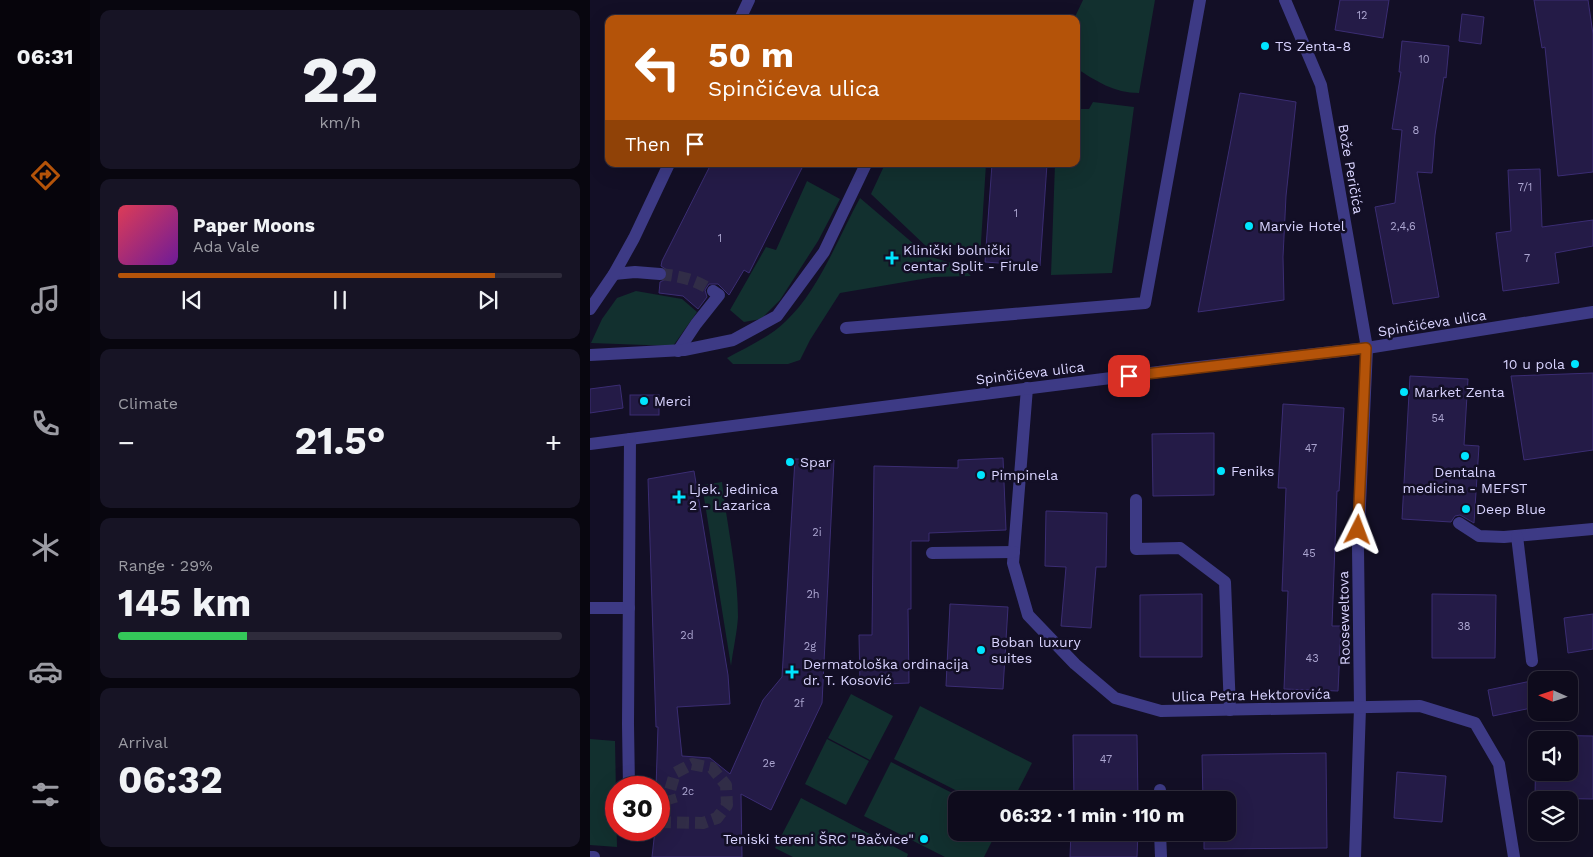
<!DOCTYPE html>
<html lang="en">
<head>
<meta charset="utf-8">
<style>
	:root { --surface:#0e0b1c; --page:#171425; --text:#f1f3f6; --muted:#9b9ba3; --line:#2e2b3b; --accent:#b45309 }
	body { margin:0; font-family:"Work Sans",sans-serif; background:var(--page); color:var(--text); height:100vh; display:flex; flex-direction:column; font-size:19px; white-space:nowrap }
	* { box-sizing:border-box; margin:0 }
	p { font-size:16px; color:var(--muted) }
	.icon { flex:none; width:28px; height:28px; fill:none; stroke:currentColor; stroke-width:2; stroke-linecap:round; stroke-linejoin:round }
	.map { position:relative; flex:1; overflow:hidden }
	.panel { display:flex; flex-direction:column; gap:10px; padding:10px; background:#08060f; width:500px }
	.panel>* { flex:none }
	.hud { position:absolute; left:15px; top:15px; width:475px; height:152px; border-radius:10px; box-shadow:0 5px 20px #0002,0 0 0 1px var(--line); background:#b45309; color:#fff; overflow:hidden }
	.needle { width:32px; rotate:273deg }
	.fabs { position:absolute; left:938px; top:671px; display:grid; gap:10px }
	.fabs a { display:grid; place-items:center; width:50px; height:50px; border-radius:10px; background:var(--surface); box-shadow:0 5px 20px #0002,0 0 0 1px var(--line); font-size:25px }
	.speed { position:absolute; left:15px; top:776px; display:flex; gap:10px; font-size:25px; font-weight:700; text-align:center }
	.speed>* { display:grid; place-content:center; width:65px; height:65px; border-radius:50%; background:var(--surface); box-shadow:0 5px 20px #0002,0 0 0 1px var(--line); line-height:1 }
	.speed .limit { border:8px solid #d22; background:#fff; color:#111 }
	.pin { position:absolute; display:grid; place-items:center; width:42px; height:42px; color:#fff; margin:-21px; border-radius:10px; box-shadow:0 2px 8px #0006 }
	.me { position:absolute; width:55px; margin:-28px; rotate:3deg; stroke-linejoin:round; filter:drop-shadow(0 0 4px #0008) }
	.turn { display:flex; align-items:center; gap:18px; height:105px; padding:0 20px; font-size:22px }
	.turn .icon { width:65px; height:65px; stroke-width:2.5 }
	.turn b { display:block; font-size:35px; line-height:42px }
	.then { display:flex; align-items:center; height:48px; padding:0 20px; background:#0003; gap:10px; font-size:19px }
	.big { font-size:38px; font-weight:700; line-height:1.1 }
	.panel .tile { flex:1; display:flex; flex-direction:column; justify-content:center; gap:8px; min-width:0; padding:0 18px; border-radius:10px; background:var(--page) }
	.panel .dial { align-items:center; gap:0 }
	.dial b { font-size:65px; line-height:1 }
	.song { display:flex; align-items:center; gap:15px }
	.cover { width:60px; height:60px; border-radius:8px; background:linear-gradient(135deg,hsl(350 70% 55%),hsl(280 70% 35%)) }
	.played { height:5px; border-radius:2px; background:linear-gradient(90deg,var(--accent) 85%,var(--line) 85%) }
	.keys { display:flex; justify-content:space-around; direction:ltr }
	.heat { display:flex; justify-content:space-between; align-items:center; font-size:28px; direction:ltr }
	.charge { height:8px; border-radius:4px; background:linear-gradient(90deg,#34c759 29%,var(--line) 0) }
	.trip { position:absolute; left:358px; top:791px; width:288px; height:50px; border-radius:10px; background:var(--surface); box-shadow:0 5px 20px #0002,0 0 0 1px var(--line); font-weight:700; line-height:50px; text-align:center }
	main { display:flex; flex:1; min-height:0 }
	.tab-bar { display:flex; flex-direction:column; width:90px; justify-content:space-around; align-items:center; background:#06040b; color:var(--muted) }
	.tab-bar .icon { width:35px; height:35px }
	.tab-bar .current { color:var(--accent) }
	.tab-bar b { font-size:22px; color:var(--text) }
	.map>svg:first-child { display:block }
</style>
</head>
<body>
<main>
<nav class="tab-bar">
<b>06:31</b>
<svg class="icon current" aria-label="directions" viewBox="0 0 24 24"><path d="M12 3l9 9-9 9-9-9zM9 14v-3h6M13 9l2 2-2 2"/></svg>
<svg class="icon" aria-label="music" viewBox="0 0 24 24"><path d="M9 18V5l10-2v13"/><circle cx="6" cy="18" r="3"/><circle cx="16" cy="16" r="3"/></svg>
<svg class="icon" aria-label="phone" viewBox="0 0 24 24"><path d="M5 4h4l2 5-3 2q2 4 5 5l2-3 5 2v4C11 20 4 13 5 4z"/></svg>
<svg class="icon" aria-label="climate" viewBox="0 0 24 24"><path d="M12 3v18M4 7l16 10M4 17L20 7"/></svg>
<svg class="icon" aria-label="car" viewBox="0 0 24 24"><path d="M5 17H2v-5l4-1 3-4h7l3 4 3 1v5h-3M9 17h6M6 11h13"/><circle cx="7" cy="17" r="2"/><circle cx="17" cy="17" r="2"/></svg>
<svg class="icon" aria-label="filters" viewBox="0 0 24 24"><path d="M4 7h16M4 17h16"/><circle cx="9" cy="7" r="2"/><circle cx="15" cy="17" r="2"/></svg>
</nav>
<section class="panel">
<div class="tile dial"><b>22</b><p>km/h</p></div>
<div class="tile">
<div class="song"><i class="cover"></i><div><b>Paper Moons</b><p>Ada Vale</p></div></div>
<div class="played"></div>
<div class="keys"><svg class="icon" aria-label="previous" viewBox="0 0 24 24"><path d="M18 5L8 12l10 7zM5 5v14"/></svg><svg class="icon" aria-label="pause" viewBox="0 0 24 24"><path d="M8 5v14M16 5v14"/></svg><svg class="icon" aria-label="next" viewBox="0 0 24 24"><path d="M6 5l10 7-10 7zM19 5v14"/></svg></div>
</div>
<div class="tile"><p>Climate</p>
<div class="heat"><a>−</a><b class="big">21.5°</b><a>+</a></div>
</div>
<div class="tile"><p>Range · 29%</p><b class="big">145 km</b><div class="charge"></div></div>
<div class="tile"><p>Arrival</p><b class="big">06:32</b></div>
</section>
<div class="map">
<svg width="1003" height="857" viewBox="0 0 1003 857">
	<rect width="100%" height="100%" fill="#130f26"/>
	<g fill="#12302f">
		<path d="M493 0H565L549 93C524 93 506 81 486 68V19H484Z"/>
		<path d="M503 102 544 107 522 273 461 275 465 164H486V109H499Z"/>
		<path d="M295 164H396L390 258C369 243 363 242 338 248L281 194Z"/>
		<path d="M217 181 250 199 228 241 190 300 171 319 154 322 140 310 176 247 186 250Z"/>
		<path d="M270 198 338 256 371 266 381 276 344 277 250 293 220 340 210 360 198 364H143L137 358C157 347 180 337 196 321 229 290 248 238 270 198Z"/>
		<path d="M46 291 92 299 107 312 83 346 1 343 12 319 27 298Z"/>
		<path d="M132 482C137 527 148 572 148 617 147 633 143 650 141 666L112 485Z"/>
		<path d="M261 694 303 716 280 760 238 738Z"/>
		<path d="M330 706 442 763 423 800H385L304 759Z"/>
		<path d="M0 739 25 741 27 847 0 845Z"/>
		<path d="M237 739 279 761 256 805 215 784Z"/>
		<path d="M301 762 376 800H366V832L406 833 394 857H355L274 816Z"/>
		<path d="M211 798 318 854 317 857H203L185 848Z"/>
	</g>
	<g fill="#241b47" stroke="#3b2d73" fill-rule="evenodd">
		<path d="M750 0H799L793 38 745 30Z"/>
		<path d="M944 0H998L1003 34V172L968 176 955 47 952 48Z"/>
		<path d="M872 14 894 17 891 44 869 41Z"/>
		<path d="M812 41 859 46 856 78 854 77 845 135 842 173 827 172 849 297 803 304 785 207 805 203 812 130 802 129 811 72H809Z"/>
		<path d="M650 93 706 102 696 196 693 257 694 300 608 312Z"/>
		<path d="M121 164H214L159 273 154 270 139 295 128 284H119L115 290 117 297 108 309 93 296 69 293 70 282 76 279 78 274 77 270 71 266 72 261Z"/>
		<path d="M402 164H457L450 266 395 262Z"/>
		<path d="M950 169 952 227 1003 220V246L965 253 969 283 913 291 906 233 921 231 918 170Z"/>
		<path d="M1003 373V450L934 460 921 376Z"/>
		<path d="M820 376 878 379 874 445 889 446 884 523 870 515 865 516 861 522 812 519Z"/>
		<path d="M30 385 33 408 0 413V389Z"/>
		<rect x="40" y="395" width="29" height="20"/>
		<path d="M693 404 754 408 749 491H747L742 626H751L748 691 694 689 698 591H692L696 488H688Z"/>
		<path d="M624 433V495L563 496 562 434Z"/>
		<path d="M413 458 416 530 339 533V541H321V609H318L319 683 270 685 269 635H282L284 466 368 468V460Z"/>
		<path d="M205 459 244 460 232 703 181 810 151 794 152 857H62L65 830H69V788H66L68 727H66L58 479 104 471 138 675 140 704 87 707 92 756 120 758 140 774 173 700 192 677Z"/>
		<path d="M456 511 517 513 516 567H506L501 628 471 626 476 567 455 566Z"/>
		<path d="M612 594V657H550V595Z"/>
		<path d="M842 594 906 595 905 658H842Z"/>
		<path d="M360 604 418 607 413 689 356 686Z"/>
		<path d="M1003 614V649L978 653 974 618Z"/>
		<path d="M946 680V707L903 716 898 690Z"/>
		<path d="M483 735H547L548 800H482L484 799Z"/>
		<path d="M946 735 1003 736V799L945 798ZM946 740H979V772H946Z"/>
		<path d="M736 753 737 848 614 849V832H636V800H613L612 755Z"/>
		<path d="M807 772 856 776 852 822 804 818Z"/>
		<path d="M481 832H548L547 857H480Z"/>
	</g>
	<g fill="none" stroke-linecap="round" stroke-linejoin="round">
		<g stroke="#312d47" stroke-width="12" stroke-dasharray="12 6" stroke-linecap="butt">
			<path d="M70 274C91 276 106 280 123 291"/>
			<path d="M69 822 113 823 127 818 137 805 136 785 122 768 102 764 85 773 79 794 82 804"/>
		</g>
		<g stroke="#3d3a85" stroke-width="12">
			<path d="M695 0 731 85 777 348 768 548 770 708 765 857"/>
			<path d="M150 19 159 0"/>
			<path d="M24 274 45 272 70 274"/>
			<path d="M0 309 24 274 44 238 79 164"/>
			<path d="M256 328 555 303 610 0"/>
			<path d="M88 351 106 324 129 295 123 291"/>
			<path d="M0 355 94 350 143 340 187 316 234 252 276 164"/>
			<path d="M437 388 423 563 438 615 485 664 525 698 571 711 830 706 885 723 909 764 924 857"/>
			<path d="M0 444 600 368 777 348 1003 312"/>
			<path d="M546 500V549L590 548 635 582 640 710"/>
			<path d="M869 523 889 536 914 537 1003 529"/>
			<path d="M927 536 942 661"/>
			<path d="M342 553 424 552"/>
			<path d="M0 608H39"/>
			<path d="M39 788 38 724 40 439"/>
			<path d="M570 790V800"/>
			<path d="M570 832 571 857"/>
			<path d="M0 857H4"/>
		</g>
	</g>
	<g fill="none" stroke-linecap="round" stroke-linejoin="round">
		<defs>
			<path id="route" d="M539 376 776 348 768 530"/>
		</defs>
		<use href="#route" stroke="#753606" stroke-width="12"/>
		<use href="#route" stroke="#b45309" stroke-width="9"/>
	</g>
	<g fill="#00e5ff" stroke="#130f26" stroke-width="2">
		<circle cx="675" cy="46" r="5"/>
		<circle cx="659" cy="226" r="5"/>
		<path d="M299.5 250.5h5v5h5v5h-5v5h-5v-5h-5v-5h5z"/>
		<circle cx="985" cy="364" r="5"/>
		<circle cx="814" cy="392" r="5"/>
		<circle cx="54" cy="401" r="5"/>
		<circle cx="875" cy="456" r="5"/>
		<circle cx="200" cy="462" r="5"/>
		<circle cx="631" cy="471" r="5"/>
		<circle cx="391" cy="475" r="5"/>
		<path d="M86.5 489.5h5v5h5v5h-5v5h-5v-5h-5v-5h5z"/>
		<circle cx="876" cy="509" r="5"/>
		<circle cx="391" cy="650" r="5"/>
		<path d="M199.5 664.5h5v5h5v5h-5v5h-5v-5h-5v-5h5z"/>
		<circle cx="334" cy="839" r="5"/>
	</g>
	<g text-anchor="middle" stroke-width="5" stroke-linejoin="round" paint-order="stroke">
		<g font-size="11" fill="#aca6d1">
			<text x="772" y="19">12</text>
			<text x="834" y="63">10</text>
			<text x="826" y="134">8</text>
			<text x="935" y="191">7/1</text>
			<text x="426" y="217">1</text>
			<text x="813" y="230">2,4,6</text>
			<text x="130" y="242">1</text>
			<text x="937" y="262">7</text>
			<text x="848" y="422">54</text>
			<text x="721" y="452">47</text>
			<text x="227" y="536">2i</text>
			<text x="719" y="557">45</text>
			<text x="223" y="598">2h</text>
			<text x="874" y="630">38</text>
			<text x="97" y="639">2d</text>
			<text x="220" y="650">2g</text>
			<text x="722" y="662">43</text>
			<text x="209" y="707">2f</text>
			<text x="516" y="763">47</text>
			<text x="179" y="767">2e</text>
			<text x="98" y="795">2c</text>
		</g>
		<g font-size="14" fill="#d9d4ff" stroke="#130f26" text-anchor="start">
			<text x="685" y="51">TS Zenta-8</text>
			<text x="669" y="231">Marvie Hotel</text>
			<text x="313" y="255">Klinički bolnički<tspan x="313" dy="16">centar Split - Firule</tspan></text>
			<text x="975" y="369" text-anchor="end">10 u pola</text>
			<text x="824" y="397">Market Zenta</text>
			<text x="64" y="406">Merci</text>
			<text x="210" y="467">Spar</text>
			<text x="641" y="476">Feniks</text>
			<text x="875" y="477" text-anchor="middle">Dentalna<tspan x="875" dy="16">medicina - MEFST</tspan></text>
			<text x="401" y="480">Pimpinela</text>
			<text x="99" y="494">Ljek. jedinica<tspan x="99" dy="16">2 - Lazarica</tspan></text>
			<text x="886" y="514">Deep Blue</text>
			<text x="401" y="647">Boban luxury<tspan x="401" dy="16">suites</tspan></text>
			<text x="213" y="669">Dermatološka ordinacija<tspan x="213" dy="16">dr. T. Kosović</tspan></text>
			<text x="324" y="844" text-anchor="end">Teniski tereni ŠRC "Bačvice"</text>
		</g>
		<g font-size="14" fill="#d9d4ff" stroke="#130f26">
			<text transform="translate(761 169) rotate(80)" y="5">Bože Peričića</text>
			<text transform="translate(842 323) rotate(-9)" y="5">Spinčićeva ulica</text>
			<text transform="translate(440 373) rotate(-7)" y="5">Spinčićeva ulica</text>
			<text transform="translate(754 618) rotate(-91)" y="5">Rooseweltova</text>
			<text transform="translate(661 695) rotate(-1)" y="5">Ulica Petra Hektorovića</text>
		</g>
	</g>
</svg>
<div class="fabs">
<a><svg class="needle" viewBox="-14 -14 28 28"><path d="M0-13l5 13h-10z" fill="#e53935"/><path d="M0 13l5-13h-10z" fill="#9b9ba3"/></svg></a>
<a><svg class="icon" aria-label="sound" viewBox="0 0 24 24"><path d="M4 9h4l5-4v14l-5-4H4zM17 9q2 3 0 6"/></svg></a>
<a><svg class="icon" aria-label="layers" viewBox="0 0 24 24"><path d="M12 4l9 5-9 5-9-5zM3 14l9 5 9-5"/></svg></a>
</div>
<div class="speed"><div class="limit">30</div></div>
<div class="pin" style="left:539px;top:376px;background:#d93025"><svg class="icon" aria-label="arrive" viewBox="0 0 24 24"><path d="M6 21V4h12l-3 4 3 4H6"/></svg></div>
<svg class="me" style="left:768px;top:530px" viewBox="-20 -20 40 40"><path d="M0-17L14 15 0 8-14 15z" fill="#b45309" stroke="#fff" stroke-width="4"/></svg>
<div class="trip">06:32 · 1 min · 110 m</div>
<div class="hud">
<div class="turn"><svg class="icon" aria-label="left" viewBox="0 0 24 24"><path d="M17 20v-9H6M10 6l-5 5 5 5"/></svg><div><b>50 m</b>Spinčićeva ulica</div></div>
<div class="then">Then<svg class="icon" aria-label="arrive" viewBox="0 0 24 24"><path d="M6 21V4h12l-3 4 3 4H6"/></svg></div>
</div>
</div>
</main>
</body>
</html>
